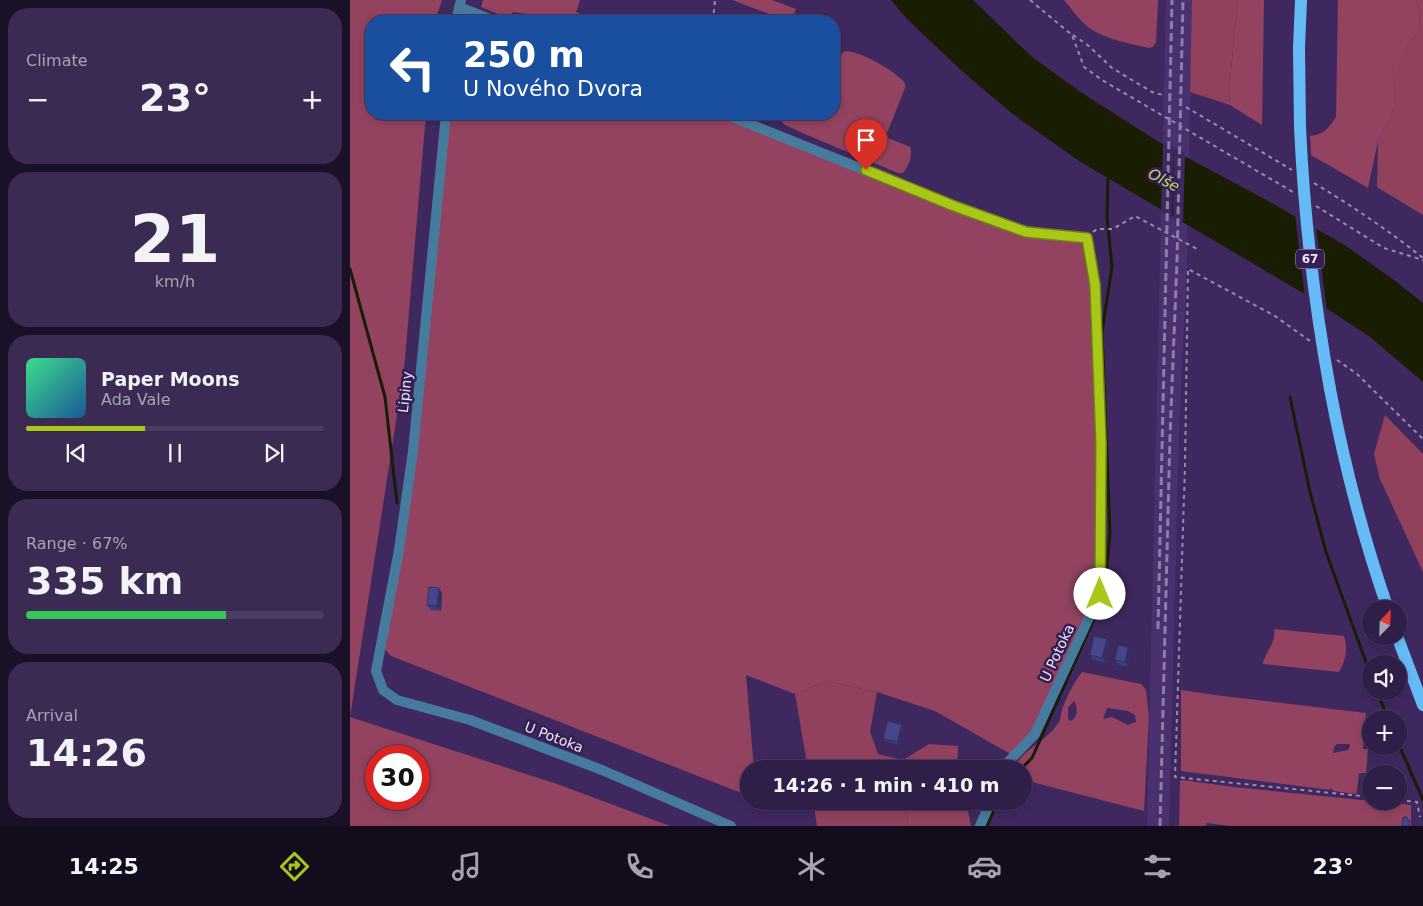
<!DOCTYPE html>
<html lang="en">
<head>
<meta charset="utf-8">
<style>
	:root { --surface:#2f1e48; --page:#3b2b52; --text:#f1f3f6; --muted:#a7a2b4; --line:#4a3c60; --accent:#a9c719 }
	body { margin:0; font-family:"DejaVu Sans",sans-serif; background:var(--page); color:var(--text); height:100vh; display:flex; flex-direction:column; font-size:19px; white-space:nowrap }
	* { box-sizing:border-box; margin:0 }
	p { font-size:16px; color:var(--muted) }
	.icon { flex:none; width:28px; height:28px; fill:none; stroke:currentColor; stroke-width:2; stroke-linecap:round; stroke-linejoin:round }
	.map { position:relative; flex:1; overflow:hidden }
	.details { display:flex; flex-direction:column; gap:8px; padding:8px; background:#1a1028; width:350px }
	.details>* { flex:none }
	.hud { position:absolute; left:15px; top:15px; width:475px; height:105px; border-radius:20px; box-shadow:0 2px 8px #0003,0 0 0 1px var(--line); background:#1a4fa0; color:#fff; overflow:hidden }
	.needle { width:32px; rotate:23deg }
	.tools { position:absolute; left:1012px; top:600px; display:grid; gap:10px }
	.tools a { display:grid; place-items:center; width:45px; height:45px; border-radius:50%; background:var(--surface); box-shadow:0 2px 8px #0003,0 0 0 1px var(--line); font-size:25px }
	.speed { position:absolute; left:15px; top:745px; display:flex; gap:10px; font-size:25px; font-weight:700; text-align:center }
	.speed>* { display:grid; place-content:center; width:65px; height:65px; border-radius:50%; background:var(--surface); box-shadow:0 2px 8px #0003,0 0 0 1px var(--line); line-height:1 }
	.speed .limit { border:8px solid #d22; background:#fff; color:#111 }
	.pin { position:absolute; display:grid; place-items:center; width:42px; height:42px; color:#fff; margin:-51px -21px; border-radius:50% 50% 50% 0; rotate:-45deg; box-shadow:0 0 5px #0007 }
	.pin .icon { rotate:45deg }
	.me { position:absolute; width:55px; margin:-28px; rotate:0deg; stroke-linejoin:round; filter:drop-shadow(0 0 4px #0008) }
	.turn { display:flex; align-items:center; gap:18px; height:105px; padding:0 15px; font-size:22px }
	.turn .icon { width:65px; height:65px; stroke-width:2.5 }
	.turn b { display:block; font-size:35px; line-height:42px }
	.big { font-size:38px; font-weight:700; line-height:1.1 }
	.details .tile { flex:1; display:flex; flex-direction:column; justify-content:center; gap:8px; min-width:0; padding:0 18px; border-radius:20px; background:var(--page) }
	.details .dial { align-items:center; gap:0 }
	.dial b { font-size:65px; line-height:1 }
	.song { display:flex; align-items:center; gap:15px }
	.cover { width:60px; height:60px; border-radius:8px; background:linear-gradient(135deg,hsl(150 70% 55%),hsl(210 70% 35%)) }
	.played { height:5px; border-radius:2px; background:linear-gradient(90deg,var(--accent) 40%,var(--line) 40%) }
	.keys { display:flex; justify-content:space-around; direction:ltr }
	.heat { display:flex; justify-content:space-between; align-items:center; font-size:28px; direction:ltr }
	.charge { height:8px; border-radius:4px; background:linear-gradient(90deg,#34c759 67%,var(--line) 0) }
	.trip { position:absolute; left:390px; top:760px; width:292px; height:50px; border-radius:25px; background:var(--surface); box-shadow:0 2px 8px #0003,0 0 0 1px var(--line); font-weight:700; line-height:50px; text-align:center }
	.tab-bar { display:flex; height:80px; justify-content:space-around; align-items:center; background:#130c1d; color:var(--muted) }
	.tab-bar .icon { width:35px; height:35px }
	.tab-bar .selected { color:var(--accent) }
	.tab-bar b { font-size:22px; color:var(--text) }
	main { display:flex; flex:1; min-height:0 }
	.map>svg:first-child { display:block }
</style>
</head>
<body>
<main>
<section class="details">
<div class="tile"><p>Climate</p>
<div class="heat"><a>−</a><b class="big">23°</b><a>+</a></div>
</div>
<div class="tile dial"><b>21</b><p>km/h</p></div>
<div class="tile">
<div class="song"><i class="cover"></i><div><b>Paper Moons</b><p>Ada Vale</p></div></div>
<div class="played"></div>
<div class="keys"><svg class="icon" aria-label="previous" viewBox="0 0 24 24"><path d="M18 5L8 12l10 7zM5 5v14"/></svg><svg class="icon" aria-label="pause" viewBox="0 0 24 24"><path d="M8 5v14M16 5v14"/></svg><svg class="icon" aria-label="next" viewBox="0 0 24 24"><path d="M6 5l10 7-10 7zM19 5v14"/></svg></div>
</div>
<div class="tile"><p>Range · 67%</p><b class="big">335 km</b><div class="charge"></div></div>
<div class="tile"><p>Arrival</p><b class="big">14:26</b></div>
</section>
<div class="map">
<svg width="1073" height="826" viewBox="0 0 1073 826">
	<rect width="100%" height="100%" fill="#3f2860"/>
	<path fill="#4a306f" d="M816 0H842L837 262 829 432 819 826H797Z"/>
	<g fill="#93435f" fill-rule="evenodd">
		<path d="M0 0H92L85 21H21V114H76L54 370 0 717 207 784 320 826H0ZM26 756H69V799H26Z"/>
		<path d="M133 0H230L226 12 251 21H188L184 15 163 12 159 17 153 16 131 7Z"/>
		<path d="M382 0H422L446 9 442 21H438Z"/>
		<path d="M714 0H808L806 42 803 47 799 48C778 43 756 40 738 27 729 20 722 9 714 0Z"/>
		<path d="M888 0H914L912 125 880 105 879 90Z"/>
		<path d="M988 0H1066L1070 20 1068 31 1056 49 1044 85 1045 106 1028 141 1018 188 961 155 960 136C974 135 979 127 986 117Z"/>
		<path d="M497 51C514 53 545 71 555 83V88L537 133 538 138 560 147C563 155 559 166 553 173H548L457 135 435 125 431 121 432 114H484V69L493 52Z"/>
		<path d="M96 114H375L676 231 737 238 745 285 750 594 685 734 664 756 585 711 527 692 476 681 445 694 396 675 404 769H399V796L41 656 31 645 49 550Z"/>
		<path d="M924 629 994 636C998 650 996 660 989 672L913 664C914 653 927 643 924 629Z"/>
		<path d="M732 672 791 684 796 690 799 717 794 811 674 780V769H663C672 750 695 742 707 725 711 721 710 716 712 710 716 698 724 682 732 672ZM724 701C728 707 728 717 721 721L718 719V708ZM757 708 778 711 785 715 786 722 778 725 762 717 753 719Z"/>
		<path d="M831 690 865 695 1016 713 1013 749H1018L1016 773H1009L1007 792 1006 794 983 791 981 788 980 790 831 771ZM987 744H999L1000 746 998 750 983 753 984 747Z"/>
		<path d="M832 780 884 787 1061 805V826H881L857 823 856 826H829L830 781Z"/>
		<path d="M556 801H618L615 809 618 811 621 826H558Z"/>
	</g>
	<g fill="#92415d">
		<path d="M842 0H888L879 90 880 105 840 92Z"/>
		<path d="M1066 0H1073V215L1027 187 1028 141 1045 106 1044 85 1048 68 1056 49 1068 31 1070 20Z"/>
		<path d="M1035 415 1073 454V572L1030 479 1024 454Z"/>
		<path d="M476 681 527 692 520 732 528 754 553 760 579 744 608 746 607 769H599L593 767 590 769H458L445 694Z"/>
		<path d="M463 801H556L558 826H467Z"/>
	</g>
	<path fill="#181d03" d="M541 0H623L682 57 732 93 812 144 920 202 996 246 1044 280 1073 303V382L1020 337 958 296 729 161 664 115 614 73 557 19Z"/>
	<g fill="#3f2860">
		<path d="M813 142 824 147 822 218 811 212Z"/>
		<path d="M824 148 835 153 833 225 823 219Z"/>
		<path d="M945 214 966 226 977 312 955 297Z"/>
	</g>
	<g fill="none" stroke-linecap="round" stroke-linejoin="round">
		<g stroke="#181d03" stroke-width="3">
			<path d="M0 269 35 397 47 503"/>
			<path d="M940 397 960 492 976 552 1021 676"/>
			<path d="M1027 691 1038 719"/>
			<path d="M1049 745 1073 800"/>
			<path d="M671 769 682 758 754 597 760 533 752 332 762 267 757 217 758 176"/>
			<path d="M637 826 648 801"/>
		</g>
		<g stroke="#998ab0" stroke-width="2" stroke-dasharray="4 4" stroke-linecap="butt">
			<path d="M680 0 722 35 734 67 752 80 943 192"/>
			<path d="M363 21 365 0"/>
			<path d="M723 35 739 46 762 68 802 92 813 95"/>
			<path d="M836 107 942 170"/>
			<path d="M964 183C1002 206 1038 230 1073 258"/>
			<path d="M966 206 1034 248 1073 260"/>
			<path d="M743 232 747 229H763L785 216 849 250"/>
			<path d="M960 341 925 316 838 269 835 466 825 777 1021 797"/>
			<path d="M987 360 1007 374 1073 439"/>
			<path d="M1049 800 1067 802 1070 817"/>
		</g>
		<g stroke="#477b9e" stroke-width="10">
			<path d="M109 7 145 21"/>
			<path d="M106 21 111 0"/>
			<path d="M96 114 63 451 49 550 26 671 33 690 47 700 120 720 252 770 381 826"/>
			<path d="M375 114 604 206 676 231 737 238 745 285 751 443 750 594 685 734 658 762 655 769"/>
			<path d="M630 826 641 801"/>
		</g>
		<g stroke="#65bbf5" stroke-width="12">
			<path d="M950 127 949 48 951 0"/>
			<path d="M980 389C994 464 1013 537 1038 609"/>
			<path d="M1047 636 1073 705"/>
		</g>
		<g stroke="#8d7ea6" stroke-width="3" stroke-dasharray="8 4" stroke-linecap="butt">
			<path d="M808 629 822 0"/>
			<path d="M810 826 820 436 827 261 833 0"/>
		</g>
		<path stroke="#65bbf5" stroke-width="12" d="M950 127C954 215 964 302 980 389"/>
	</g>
	<g fill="#3c3c79">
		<path d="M92 593 91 611 81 610 77 605Z"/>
		<path d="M757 639 760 644 756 663 743 660 740 655Z"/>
		<path d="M782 652 778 667 768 665 765 660Z"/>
		<path d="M552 725 554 727 549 745 535 741 533 738Z"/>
	</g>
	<g fill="#313163">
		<path d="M89 588 92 593 91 611 87 606Z"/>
		<path d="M757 639 760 644 756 663 752 658Z"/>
		<path d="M778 647 782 652 778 667 775 662Z"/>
		<path d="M552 725 554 727 549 745 547 742Z"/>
	</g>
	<g fill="#46468d" stroke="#313163">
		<path d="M79 587 89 588 87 606 77 605Z"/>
		<path d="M744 636 757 639 752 658 740 655Z"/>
		<path d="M768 645 778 647 775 662 765 660Z"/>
		<path d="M538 721 552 725 547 742 533 738Z"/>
		<path d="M1053 817H1057V820H1060L1059 826H1052Z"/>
	</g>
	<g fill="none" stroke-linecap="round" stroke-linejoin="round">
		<defs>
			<path id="route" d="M516 170 604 206 676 232 737 238 745 285 751 443 750 594"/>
		</defs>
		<use href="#route" stroke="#6e8110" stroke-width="12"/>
		<use href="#route" stroke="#a9c719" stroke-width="9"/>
	</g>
	<g text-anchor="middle" stroke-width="5" stroke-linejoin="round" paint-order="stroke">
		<rect fill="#351e54" stroke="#b6aac9" stroke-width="1" x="946" y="249.5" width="28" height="19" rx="4"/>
		<g font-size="12" font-weight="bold" fill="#ede6fb">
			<text x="960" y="263">67</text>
		</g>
		<g font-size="14" fill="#ede6fb" stroke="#351e54">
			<text transform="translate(55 392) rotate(-84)" y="5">Lipiny</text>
			<text transform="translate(707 653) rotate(-65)" y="5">U Potoka</text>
			<text transform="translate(204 737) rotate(21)" y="5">U Potoka</text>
		</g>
		<g font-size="15" font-style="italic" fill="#c2db69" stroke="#351e54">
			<text transform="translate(814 180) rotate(28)" y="5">Olše</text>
		</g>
	</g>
</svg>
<div class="tools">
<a><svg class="needle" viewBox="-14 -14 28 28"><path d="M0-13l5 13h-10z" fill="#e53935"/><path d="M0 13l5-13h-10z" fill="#a7a2b4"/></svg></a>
<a><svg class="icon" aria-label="sound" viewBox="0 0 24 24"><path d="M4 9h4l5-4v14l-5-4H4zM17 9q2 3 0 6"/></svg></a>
<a>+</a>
<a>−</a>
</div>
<div class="speed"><div class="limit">30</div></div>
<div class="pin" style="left:516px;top:170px;background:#d93025"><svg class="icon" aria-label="arrive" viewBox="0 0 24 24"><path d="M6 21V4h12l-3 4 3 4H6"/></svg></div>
<svg class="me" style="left:750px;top:594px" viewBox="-20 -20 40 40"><circle r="19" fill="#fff"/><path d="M0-13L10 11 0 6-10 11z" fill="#a9c719"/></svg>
<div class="trip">14:26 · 1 min · 410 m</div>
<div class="hud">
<div class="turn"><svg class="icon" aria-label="left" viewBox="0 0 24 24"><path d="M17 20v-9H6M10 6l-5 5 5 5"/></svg><div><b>250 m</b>U Nového Dvora</div></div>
</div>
</div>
</main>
<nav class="tab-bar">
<b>14:25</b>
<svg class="icon selected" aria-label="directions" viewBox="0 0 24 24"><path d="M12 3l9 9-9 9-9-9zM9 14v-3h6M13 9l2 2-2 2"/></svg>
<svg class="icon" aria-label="music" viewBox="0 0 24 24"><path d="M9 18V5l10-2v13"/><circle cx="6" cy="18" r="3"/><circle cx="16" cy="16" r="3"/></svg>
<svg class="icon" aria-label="phone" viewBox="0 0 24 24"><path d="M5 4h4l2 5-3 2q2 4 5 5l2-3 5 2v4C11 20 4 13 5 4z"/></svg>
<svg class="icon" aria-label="climate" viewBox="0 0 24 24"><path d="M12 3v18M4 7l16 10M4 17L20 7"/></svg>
<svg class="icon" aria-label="car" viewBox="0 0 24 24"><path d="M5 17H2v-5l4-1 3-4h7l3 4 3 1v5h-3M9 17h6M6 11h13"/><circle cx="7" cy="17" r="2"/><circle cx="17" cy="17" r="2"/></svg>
<svg class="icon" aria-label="filters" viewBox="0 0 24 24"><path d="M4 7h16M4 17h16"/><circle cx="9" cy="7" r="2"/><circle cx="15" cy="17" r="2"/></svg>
<b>23°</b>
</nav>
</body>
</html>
